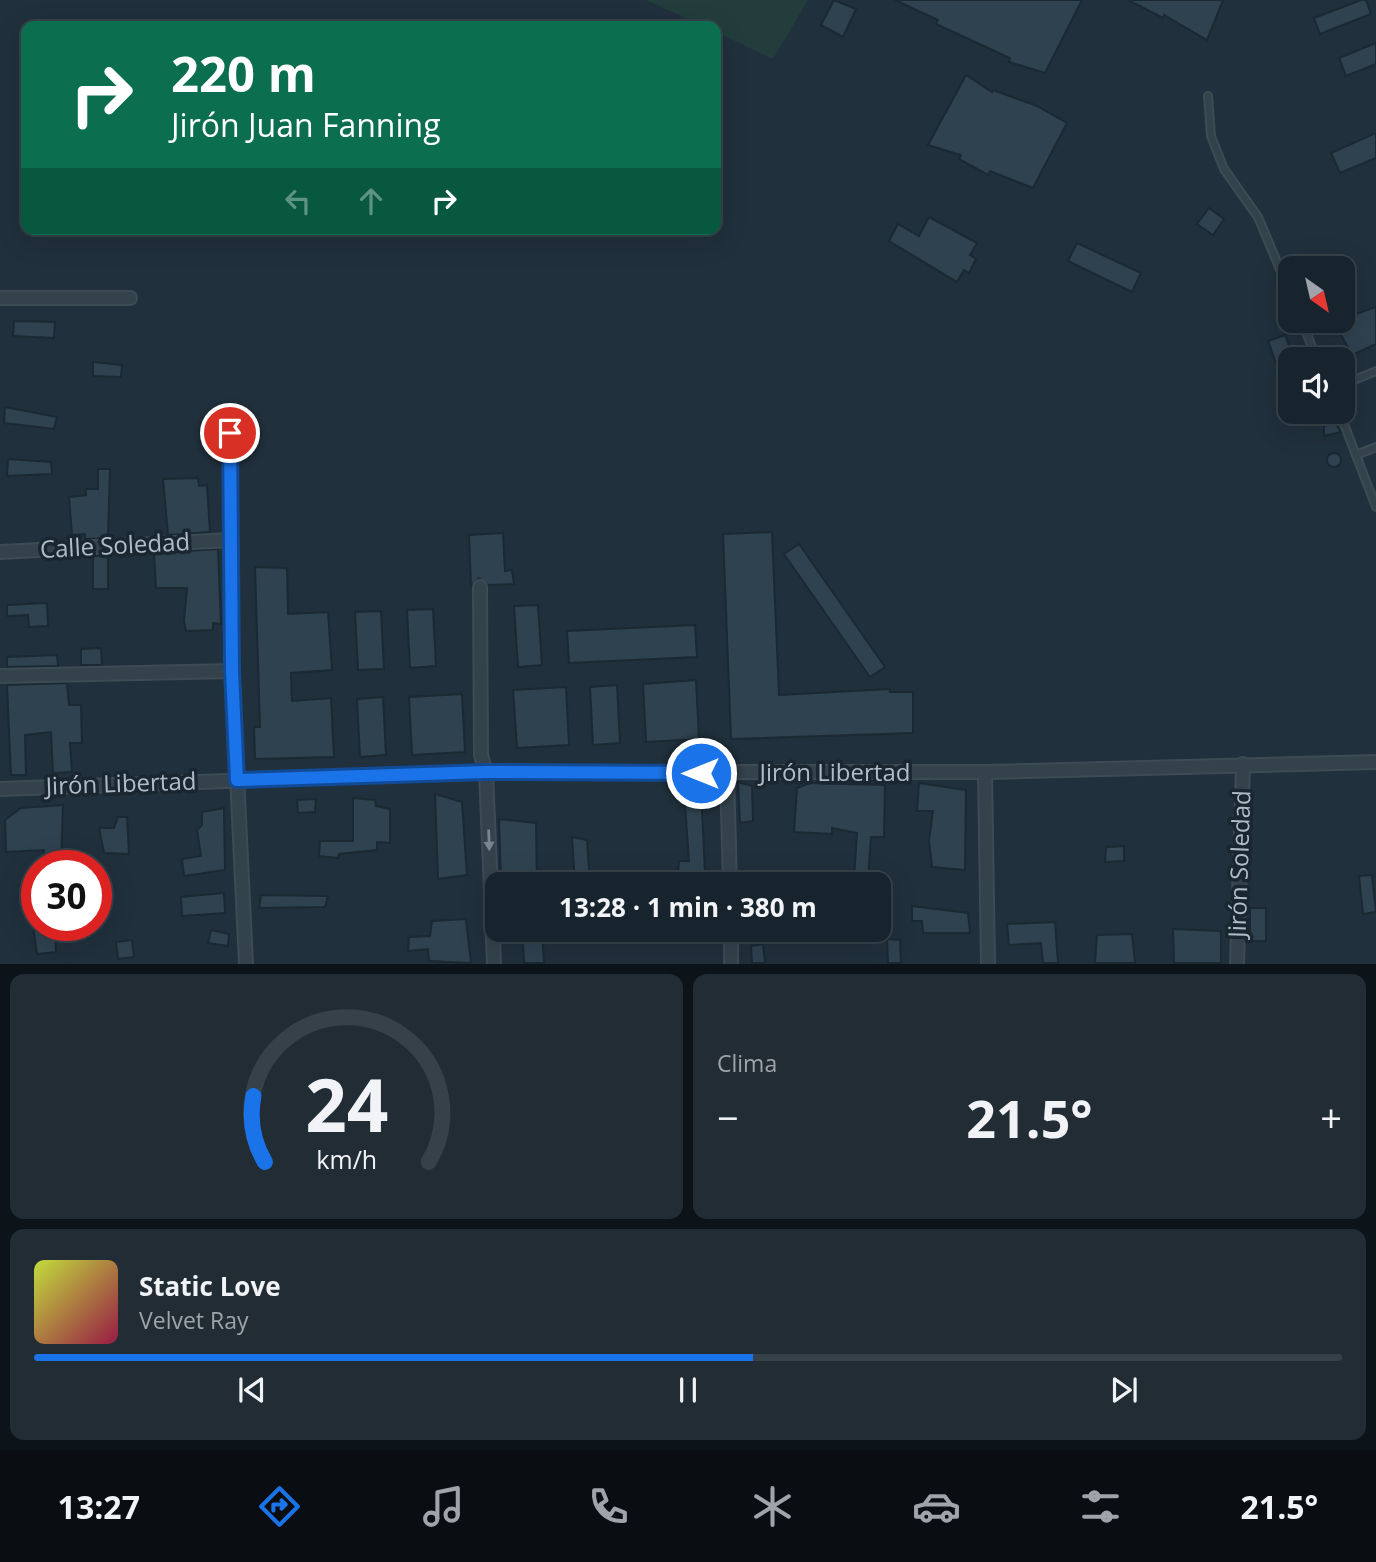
<!DOCTYPE html>
<html lang="es">
<head>
<meta charset="utf-8">
<style>
	:root { --surface:#18242d; --page:#212c35; --text:#f1f3f6; --muted:#9fa4aa; --line:#364149; --accent:#1a73e8 }
	body { margin:0; font-family:"Open Sans",sans-serif; background:var(--page); color:var(--text); height:100vh; display:flex; flex-direction:column; font-size:26px; white-space:nowrap }
	* { box-sizing:border-box; margin:0 }
	p { font-size:23px; color:var(--muted) }
	.icon { flex:none; width:38px; height:38px; fill:none; stroke:currentColor; stroke-width:2; stroke-linecap:round; stroke-linejoin:round }
	.map { position:relative; height:964px; overflow:hidden }
	.sheet { display:flex; flex-direction:column; gap:10px; padding:10px; background:#0d1419; flex:1 }
	.sheet>* { flex:none }
	.guide { position:absolute; left:21px; top:21px; width:700px; height:214px; border-radius:14px; box-shadow:0 7px 28px #0002,0 0 0 2px var(--line); background:#0b6e4f; color:#fff; overflow:hidden }
	.needle { width:46px; rotate:146deg }
	.fabs { position:absolute; left:1278px; top:256px; display:grid; gap:14px }
	.fabs a { display:grid; place-items:center; width:77px; height:77px; border-radius:14px; background:var(--surface); box-shadow:0 7px 28px #0002,0 0 0 2px var(--line); font-size:35px }
	.speed { position:absolute; left:21px; top:850px; display:flex; gap:14px; font-size:35px; font-weight:700; text-align:center }
	.speed>* { display:grid; place-content:center; width:91px; height:91px; border-radius:50%; background:var(--surface); box-shadow:0 7px 28px #0002,0 0 0 2px var(--line); line-height:1 }
	.speed .limit { border:10px solid #d22; background:#fff; color:#111 }
	.pin { position:absolute; display:grid; place-items:center; width:60px; height:60px; color:#fff; margin:-30px; border:4px solid #fff; border-radius:50%; box-shadow:0 2px 7px #0007 }
	.me { position:absolute; width:77px; margin:-38px; rotate:270deg; stroke-linejoin:round; filter:drop-shadow(0 0 5px #0008) }
	.turn { display:flex; align-items:center; gap:24px; height:147px; padding:0 35px; font-size:32px }
	.turn .icon { width:91px; height:91px; stroke-width:2.5 }
	.turn b { display:block; font-size:49px; line-height:60px }
	.lanes { display:flex; align-items:center; height:66px; padding:0 35px; background:#0003; justify-content:center; gap:35px; direction:ltr }
	.lanes .off { opacity:.35 }
	.big { font-size:52px; font-weight:700; line-height:1.1 }
	.sheet .tile { flex:1; display:flex; flex-direction:column; justify-content:center; gap:10px; min-width:0; padding:0 24px; border-radius:14px; background:var(--page) }
	.sheet .dial { align-items:center; gap:0 }
	.dial svg { height:182px; overflow:visible; fill:none; stroke:var(--line); stroke-width:7; stroke-linecap:round; text-anchor:middle }
	.dial text { fill:var(--text); stroke:none }
	.song { display:flex; align-items:center; gap:21px }
	.cover { width:84px; height:84px; border-radius:10px; background:linear-gradient(135deg,hsl(70 70% 55%),hsl(340 70% 35%)) }
	.played { height:7px; border-radius:4px; background:linear-gradient(90deg,var(--accent) 55%,var(--line) 55%) }
	.keys { display:flex; justify-content:space-around; direction:ltr }
	.heat { display:flex; justify-content:space-between; align-items:center; font-size:38px; direction:ltr }
	.sheet .tiles { flex:1; display:grid; gap:10px; grid-template-columns:1fr 1fr }
	.tile:last-child { grid-column:span 2 }
	.trip { position:absolute; left:485px; top:872px; width:406px; height:70px; border-radius:14px; background:var(--surface); box-shadow:0 7px 28px #0002,0 0 0 2px var(--line); font-weight:700; line-height:70px; text-align:center }
	.dock { display:flex; height:112px; justify-content:space-around; align-items:center; background:#0a0e12; color:var(--muted) }
	.dock .icon { width:49px; height:49px }
	.dock .selected { color:var(--accent) }
	.dock b { font-size:32px; color:var(--text) }
	.map>svg:first-child { display:block }
</style>
</head>
<body>
<div class="map">
<svg width="1376" height="964" viewBox="0 0 1376 964">
	<rect width="100%" height="100%" fill="#20303c"/>
	<path fill="#223d3b" d="M646 0H808L773 59 716 32V26H703Z"/>
	<g fill="#2f4250" stroke="#1b2932" stroke-width="2">
		<path d="M834 0 856 9 843 37 821 25Z"/>
		<path d="M895 0H1082L1045 73 1009 62 1010 58 936 24 938 20Z"/>
		<path d="M1128 0H1223L1207 40 1164 15 1163 18Z"/>
		<path d="M1361 0H1366L1371 14 1320 34 1314 18Z"/>
		<path d="M1376 43V64L1346 76 1339 58Z"/>
		<path d="M966 75 992 92 993 90 1037 106 1067 123 1033 188 990 171 988 175 959 159 961 155 928 145Z"/>
		<path d="M1376 133V158L1340 173 1331 153Z"/>
		<path d="M1209 208 1224 219 1213 235 1197 224Z"/>
		<path d="M929 217 977 243 970 255 976 259 969 273 964 270 957 282 889 241 898 224 919 236Z"/>
		<path d="M1077 243 1141 273 1132 292 1068 261Z"/>
		<path d="M1376 307V344L1352 355 1334 322Z"/>
		<path d="M14 321 55 322 54 338 13 336Z"/>
		<path d="M1285 335 1294 359H1290L1288 397 1268 341Z"/>
		<path d="M93 362 122 365 121 377 93 376Z"/>
		<path d="M5 407 57 417 54 429 4 423Z"/>
		<path d="M1297 411H1333L1334 414 1301 425Z"/>
		<path d="M1335 423 1341 432 1324 436V426Z"/>
		<circle cx="1334" cy="460" r="7"/>
		<path d="M8 459 51 462 52 474 7 476Z"/>
		<path d="M98 469H110L108 538 85 539V534L72 535 69 497 86 495V489H98Z"/>
		<path d="M198 478 199 486 207 485 210 532 168 535 163 479Z"/>
		<path d="M772 532 779 695 890 689V692H913V733L731 739 723 534Z"/>
		<path d="M503 533 505 571 512 570 514 584 488 585 479 578 471 586 469 535Z"/>
		<path d="M799 544 885 667 870 677 784 554Z"/>
		<path d="M218 549 221 624 213 623V630L186 631 184 621 187 588H156L154 553Z"/>
		<path d="M108 555V589H93V556Z"/>
		<path d="M255 567 287 568 288 614 328 612 332 670 291 673 292 701 331 698 334 757 255 759 254 727H260Z"/>
		<path d="M47 603 48 626 29 627 28 615 7 616V605Z"/>
		<path d="M538 605 542 665 518 667 514 606Z"/>
		<path d="M433 609 436 666 410 668 407 610Z"/>
		<path d="M381 611 384 669 358 670 355 612Z"/>
		<path d="M695 625 697 657 569 663 567 631Z"/>
		<path d="M101 648 102 665H81V649Z"/>
		<path d="M57 655 58 666 7 667V657Z"/>
		<path d="M696 680 699 739 646 742 643 684Z"/>
		<path d="M67 683 69 705H81L82 743H70L72 772 53 773 51 732 25 735 26 775H11L7 685Z"/>
		<path d="M617 685 620 743 593 745 590 687Z"/>
		<path d="M566 687 569 745 517 748 513 690Z"/>
		<path d="M462 694 465 752 412 755 409 697Z"/>
		<path d="M383 697 386 755 360 757 357 699Z"/>
		<path d="M738 782 752 786 753 821 740 823Z"/>
		<path d="M810 783 885 785 884 837H871L868 880 854 878 857 833 832 828V834L794 832 797 788Z"/>
		<path d="M919 783 966 790 965 870 932 867 929 840 933 811H917Z"/>
		<path d="M701 789 705 873H678L679 861H689L684 791Z"/>
		<path d="M435 794 462 802 467 875 438 879Z"/>
		<path d="M353 798 375 800 376 806 390 809V843L377 842V850L339 854 338 858 319 856 320 841H353Z"/>
		<path d="M316 799 315 812 298 813 297 800Z"/>
		<path d="M63 805 61 866 43 865 44 850 6 852 5 820 21 808Z"/>
		<path d="M224 808 225 870 184 876 182 859 201 856 197 830 202 825V812Z"/>
		<path d="M118 817H127L129 854 104 853 99 828H114Z"/>
		<path d="M499 819 536 823 537 884H501Z"/>
		<path d="M572 837 587 840 590 884H575Z"/>
		<path d="M1124 846V861L1105 862 1106 847Z"/>
		<path d="M1372 875 1376 912 1363 914 1359 876Z"/>
		<path d="M224 893 225 913 182 916 181 897Z"/>
		<path d="M261 895 328 896 325 907 259 908Z"/>
		<path d="M912 906 968 913 970 933H923L922 921H912Z"/>
		<rect x="1250" y="908" width="16" height="33"/>
		<path d="M466 919 471 963 429 961 428 949 408 951 409 937 430 936 432 921Z"/>
		<path d="M1055 922 1058 963H1043L1041 943 1009 945 1007 924Z"/>
		<path d="M33 926H55L56 952 37 954Z"/>
		<path d="M522 929H542L544 963H524Z"/>
		<path d="M1173 929 1221 931V963H1174Z"/>
		<path d="M211 930 229 934 228 946 208 943Z"/>
		<path d="M1132 934 1135 963H1095L1097 935Z"/>
		<path d="M887 939 900 940 901 963H888Z"/>
		<path d="M132 940 134 957 118 959 116 942Z"/>
		<path d="M763 944 765 963H752L751 946Z"/>
	</g>
	<g fill="none" stroke-linecap="round" stroke-linejoin="round">
		<defs>
			<g id="lane">
				<path d="M1208 96 1211 136 1224 169 1258 217 1290 293"/>
				<path d="M1301 320 1317 359"/>
				<path d="M1342 385 1376 371"/>
				<path d="M1339 411 1376 507"/>
				<path d="M1356 455 1376 447"/>
			</g>
			<g id="street">
				<path d="M0 298H130"/>
				<path d="M230 433 232 671 246 964"/>
				<path d="M0 552 231 540"/>
				<path d="M480 587 481 755 486 772 494 964"/>
				<path d="M0 676 232 671"/>
				<path d="M985 772 988 964"/>
				<path d="M727 773 730 884"/>
				<path d="M0 789 486 772H985L1376 762"/>
				<path d="M731 929V964"/>
				<path d="M1237 964 1243 764"/>
			</g>
		</defs>
		<use href="#lane" stroke="#3d4b55" stroke-width="10"/>
		<use href="#street" stroke="#3d4b55" stroke-width="16"/>
		<use href="#lane" stroke="#34424c" stroke-width="6"/>
		<use href="#street" stroke="#34424c" stroke-width="12"/>
	</g>
	<defs><path id="oneway-solid" d="M-6-.8H1V-3.2L6.5 0L1 3.2V.8H-6Z" transform="scale(1.75)"/></defs>
	<use fill="#788690" href="#oneway-solid" transform="translate(489 840) rotate(88)"/>
	<g fill="none" stroke-linecap="round" stroke-linejoin="round">
		<defs>
			<path id="route" d="M230 433 232 671 237 780 486 772 701 773"/>
		</defs>
		<use href="#route" stroke="#114b97" stroke-width="18"/>
		<use href="#route" stroke="#1a73e8" stroke-width="12"/>
	</g>
	<g text-anchor="middle" stroke-width="7" stroke-linejoin="round" paint-order="stroke">
		<g font-size="24" fill="#afbdc8" stroke="#1a2730">
			<text transform="translate(115 546) rotate(-3)" y="8">Calle Soledad</text>
			<text x="835" y="781">Jirón Libertad</text>
			<text transform="translate(121 784) rotate(-2)" y="8">Jirón Libertad</text>
			<text transform="translate(1240 864) rotate(-88)" y="8">Jirón Soledad</text>
		</g>
	</g>
</svg>
<div class="fabs">
<a><svg class="needle" viewBox="-14 -14 28 28"><path d="M0-13l5 13h-10z" fill="#e53935"/><path d="M0 13l5-13h-10z" fill="#9fa4aa"/></svg></a>
<a><svg class="icon" aria-label="sound" viewBox="0 0 24 24"><path d="M4 9h4l5-4v14l-5-4H4zM17 9q2 3 0 6"/></svg></a>
</div>
<div class="speed"><div class="limit">30</div></div>
<div class="pin" style="left:230px;top:433px;background:#d93025"><svg class="icon" aria-label="arrive" viewBox="0 0 24 24"><path d="M6 21V4h12l-3 4 3 4H6"/></svg></div>
<svg class="me" style="left:701px;top:773px" viewBox="-20 -20 40 40"><circle r="17" fill="#1a73e8" stroke="#fff" stroke-width="3"/><path d="M0-11L8 9 0 5-8 9z" fill="#fff"/></svg>
<div class="trip">13:28 · 1 min · 380 m</div>
<div class="guide">
<div class="turn"><svg class="icon" aria-label="right" viewBox="0 0 24 24"><path d="M7 20v-9h11M14 6l5 5-5 5"/></svg><div><b>220 m</b>Jirón Juan Fanning</div></div>
<div class="lanes"><svg class="icon off" aria-label="left" viewBox="0 0 24 24"><path d="M17 20v-9H6M10 6l-5 5 5 5"/></svg><svg class="icon off" aria-label="ahead" viewBox="0 0 24 24"><path d="M12 20V5M6 11l6-6 6 6"/></svg><svg class="icon" aria-label="right" viewBox="0 0 24 24"><path d="M7 20v-9h11M14 6l5 5-5 5"/></svg></div>
</div>
</div>
<section class="sheet">
<div class="tiles">
<div class="tile dial"><svg viewBox="0 0 100 80">
<path d="M14 69A42 42 0 1 1 86 69"/>
<path d="M14 69A42 42 0 0 1 9 40" stroke="#1a73e8"/>
<text x="50" y="56" font-size="32" font-weight="700">24</text>
<text x="50" y="72" font-size="11">km/h</text>
</svg></div>
<div class="tile"><p>Clima</p>
<div class="heat"><a>−</a><b class="big">21.5°</b><a>+</a></div>
</div>
<div class="tile">
<div class="song"><i class="cover"></i><div><b>Static Love</b><p>Velvet Ray</p></div></div>
<div class="played"></div>
<div class="keys"><svg class="icon" aria-label="previous" viewBox="0 0 24 24"><path d="M18 5L8 12l10 7zM5 5v14"/></svg><svg class="icon" aria-label="pause" viewBox="0 0 24 24"><path d="M8 5v14M16 5v14"/></svg><svg class="icon" aria-label="next" viewBox="0 0 24 24"><path d="M6 5l10 7-10 7zM19 5v14"/></svg></div>
</div>
</div>
</section>
<nav class="dock">
<b>13:27</b>
<svg class="icon selected" aria-label="directions" viewBox="0 0 24 24"><path d="M12 3l9 9-9 9-9-9zM9 14v-3h6M13 9l2 2-2 2"/></svg>
<svg class="icon" aria-label="music" viewBox="0 0 24 24"><path d="M9 18V5l10-2v13"/><circle cx="6" cy="18" r="3"/><circle cx="16" cy="16" r="3"/></svg>
<svg class="icon" aria-label="phone" viewBox="0 0 24 24"><path d="M5 4h4l2 5-3 2q2 4 5 5l2-3 5 2v4C11 20 4 13 5 4z"/></svg>
<svg class="icon" aria-label="climate" viewBox="0 0 24 24"><path d="M12 3v18M4 7l16 10M4 17L20 7"/></svg>
<svg class="icon" aria-label="car" viewBox="0 0 24 24"><path d="M5 17H2v-5l4-1 3-4h7l3 4 3 1v5h-3M9 17h6M6 11h13"/><circle cx="7" cy="17" r="2"/><circle cx="17" cy="17" r="2"/></svg>
<svg class="icon" aria-label="filters" viewBox="0 0 24 24"><path d="M4 7h16M4 17h16"/><circle cx="9" cy="7" r="2"/><circle cx="15" cy="17" r="2"/></svg>
<b>21.5°</b>
</nav>
</body>
</html>
